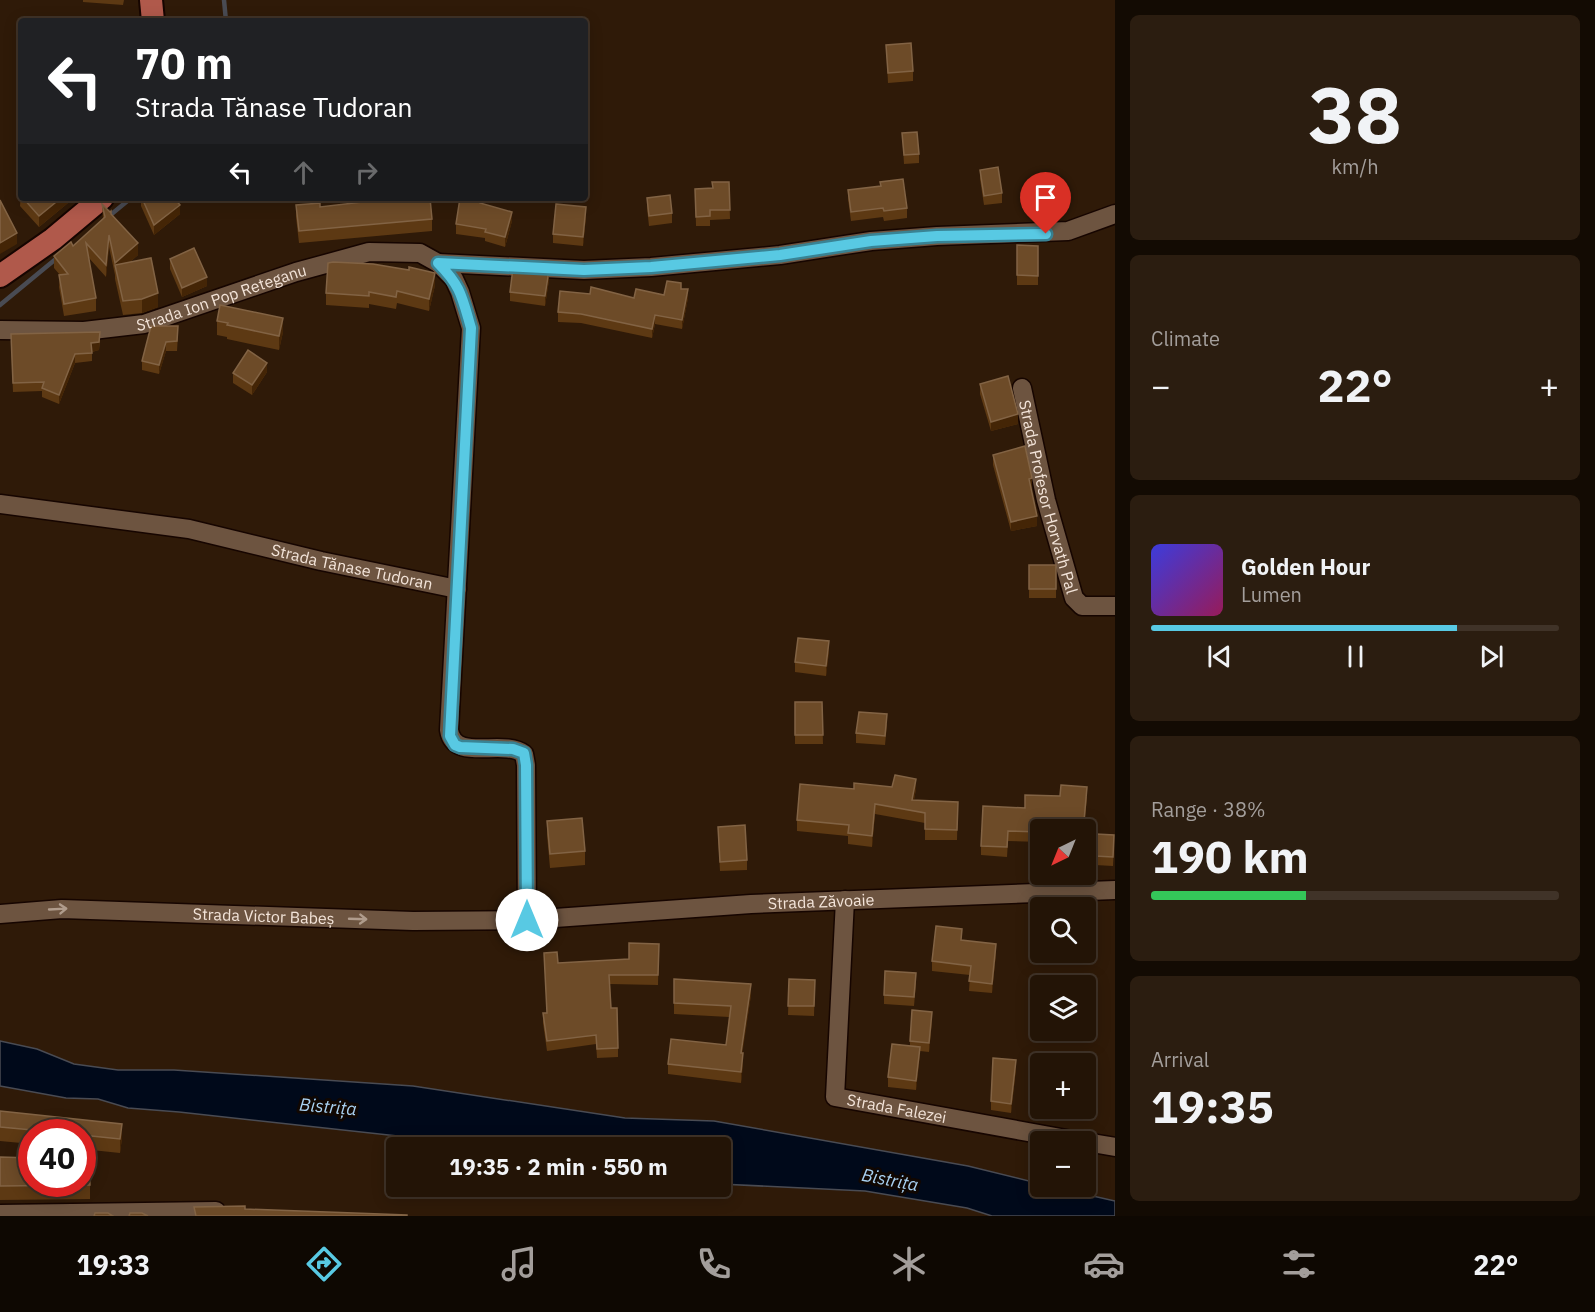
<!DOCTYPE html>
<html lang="en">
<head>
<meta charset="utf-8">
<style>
	:root { --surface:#231406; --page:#2b1d10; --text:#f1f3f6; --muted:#a39e9b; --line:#403328; --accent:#58c9e3 }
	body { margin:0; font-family:"IBM Plex Sans",sans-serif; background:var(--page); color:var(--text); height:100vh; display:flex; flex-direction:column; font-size:22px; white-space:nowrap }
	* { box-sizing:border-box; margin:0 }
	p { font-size:20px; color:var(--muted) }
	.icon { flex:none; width:33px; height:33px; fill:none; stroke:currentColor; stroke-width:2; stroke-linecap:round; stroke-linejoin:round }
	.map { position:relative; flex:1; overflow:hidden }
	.side { display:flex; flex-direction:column; gap:15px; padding:15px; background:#130b03; width:480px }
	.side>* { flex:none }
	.hud { position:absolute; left:18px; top:18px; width:570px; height:183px; border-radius:6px; box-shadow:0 3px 15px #0003,0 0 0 2px var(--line); background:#202124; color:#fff; overflow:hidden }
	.needle { width:39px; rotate:223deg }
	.buttons { position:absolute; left:1030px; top:819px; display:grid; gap:12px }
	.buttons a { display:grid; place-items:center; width:66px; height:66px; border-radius:6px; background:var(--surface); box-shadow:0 3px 15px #0003,0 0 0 2px var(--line); font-size:30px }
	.speed { position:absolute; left:18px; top:1119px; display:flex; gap:12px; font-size:30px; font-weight:700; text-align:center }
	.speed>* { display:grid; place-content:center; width:78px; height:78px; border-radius:50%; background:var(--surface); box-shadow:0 3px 15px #0003,0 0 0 2px var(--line); line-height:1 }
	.speed .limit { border:9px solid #d22; background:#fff; color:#111 }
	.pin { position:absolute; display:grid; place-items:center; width:51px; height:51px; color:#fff; margin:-62px -26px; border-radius:50% 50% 50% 0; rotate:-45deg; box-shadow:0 0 6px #0007 }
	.pin .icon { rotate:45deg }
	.me { position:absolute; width:66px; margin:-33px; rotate:0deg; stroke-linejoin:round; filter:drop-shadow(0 0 4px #0008) }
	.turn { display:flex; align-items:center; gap:21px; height:126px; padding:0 18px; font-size:27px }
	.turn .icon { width:78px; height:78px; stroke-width:2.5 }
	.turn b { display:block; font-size:42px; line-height:51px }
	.lanes { display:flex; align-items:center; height:57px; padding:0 18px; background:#0003; justify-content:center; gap:30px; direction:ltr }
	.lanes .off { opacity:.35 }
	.big { font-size:45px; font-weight:700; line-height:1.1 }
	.side .widget { flex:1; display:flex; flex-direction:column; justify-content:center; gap:9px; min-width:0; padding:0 21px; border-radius:9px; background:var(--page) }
	.side .dial { align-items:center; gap:0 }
	.dial b { font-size:78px; line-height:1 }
	.song { display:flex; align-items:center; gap:18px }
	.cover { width:72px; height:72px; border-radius:9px; background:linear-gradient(135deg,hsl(240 70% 55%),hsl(330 70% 35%)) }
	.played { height:6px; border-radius:3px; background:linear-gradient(90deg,var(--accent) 75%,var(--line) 75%) }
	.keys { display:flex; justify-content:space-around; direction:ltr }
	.heat { display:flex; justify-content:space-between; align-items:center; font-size:33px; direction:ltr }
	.charge { height:9px; border-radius:4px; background:linear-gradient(90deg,#34c759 38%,var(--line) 0) }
	.trip { position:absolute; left:386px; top:1137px; width:345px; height:60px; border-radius:6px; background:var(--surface); box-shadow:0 3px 15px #0003,0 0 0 2px var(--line); font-weight:700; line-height:60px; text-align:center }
	.tabs { display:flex; height:96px; justify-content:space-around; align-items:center; background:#0e0802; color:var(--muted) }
	.tabs .icon { width:42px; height:42px }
	.tabs .active { color:var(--accent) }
	.tabs b { font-size:27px; color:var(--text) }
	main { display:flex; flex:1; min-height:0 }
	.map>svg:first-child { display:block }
</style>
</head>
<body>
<main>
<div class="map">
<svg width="1115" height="1216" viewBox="0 0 1115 1216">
	<rect width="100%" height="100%" fill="#2f1a08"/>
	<path fill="#00091a" stroke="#494b53" stroke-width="1.5" d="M0 1041 37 1049 74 1064 118 1070H174L413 1086 625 1118 714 1121 968 1166 1041 1184V1186L1053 1187 1115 1201V1216H992L967 1208 865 1191 720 1184V1148L498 1147 179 1112 128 1108 98 1099 66 1098 0 1086Z"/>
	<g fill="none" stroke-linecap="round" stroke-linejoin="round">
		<g stroke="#494b53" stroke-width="4.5">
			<path d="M224 0 226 21"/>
			<path d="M108 217 131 198"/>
			<path d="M0 305 57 258"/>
		</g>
		<defs>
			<g id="minor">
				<path d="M438 263 584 270 651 267 780 255 871 241 937 236 1068 231 1115 214"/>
				<path id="s1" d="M0 330 84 331 144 324 296 272 369 252 420 253 438 263 454 279 460 292 471 328 449 730C454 763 503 738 524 754L526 765 527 920"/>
				<path id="s2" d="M1022 388 1046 500 1074 598 1082 606H1115"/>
				<path id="s3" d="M0 504 189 529 321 561 457 589"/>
				<path id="s4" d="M845 900 835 1097 1083 1142"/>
				<path id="s5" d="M0 914 62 909 413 921 527 920 751 904 1115 890"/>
				<path d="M1086 1142 1115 1147"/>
				<path d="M0 1214 216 1211"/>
			</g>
			<g id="major">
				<path d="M151 0 153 21"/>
				<path d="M0 276 53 239 102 198"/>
			</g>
		</defs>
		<use href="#minor" stroke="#160500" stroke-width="21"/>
		<use href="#major" stroke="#160500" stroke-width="26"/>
		<use href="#minor" stroke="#6d5440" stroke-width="18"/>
		<use href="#major" stroke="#b0594b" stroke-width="22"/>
	</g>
	<g fill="#5d3913">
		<path d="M83 0H124L123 5 83 2Z"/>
		<path d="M886 45 913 71V81L888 83Z"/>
		<path d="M902 133 919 154V163L904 164Z"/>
		<path d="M980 170 1002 193V203L984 205 980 179Z"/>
		<path d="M729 182 730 219 710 220V226H696L695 189 712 188Z"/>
		<path d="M848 190 907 208V218L884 221 883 217 851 221 848 199Z"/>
		<path d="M21 194V198H74L39 227 20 206Z"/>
		<path d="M141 198H174L180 214 154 235 141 206Z"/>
		<path d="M387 198H430L432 219V231L299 243 296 217V205L320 207 387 199Z"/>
		<path d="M647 198 672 213V223L649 226 647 208Z"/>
		<path d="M480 203 512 221 505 247 485 241V238L456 234V224Z"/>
		<path d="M102 204 111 214 138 255 130 262 158 307 142 313 123 315 115 279V275L109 247 106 277 89 258 96 298V311L64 316 59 287 60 275 54 268V256L73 246 103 219Z"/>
		<path d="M586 217 583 246 553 243V234Z"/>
		<path d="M1017 245 1038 246V285H1017Z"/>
		<path d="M170 259 207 286 182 297 170 269Z"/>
		<path d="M549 280 545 306 510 301V292Z"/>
		<path d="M435 285 429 311 397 303 396 309 369 304V308L326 305V293Z"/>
		<path d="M681 289 688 298 682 329 655 324 652 338 581 323 558 322V312L634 298 664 295Z"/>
		<path d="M217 321 283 332 279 350 227 339V337L217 335Z"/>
		<path d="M151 326 178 335 177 351H166L159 374 142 370V361Z"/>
		<path d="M100 340 99 350 92 352V361L75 363 59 404 42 397V391L13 392 11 342Z"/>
		<path d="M267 372 252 395 233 383V373Z"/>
		<path d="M980 384 1018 424 991 431 980 394Z"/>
		<path d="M993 455 1032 488H1031L1037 526 1011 531 993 465Z"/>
		<rect x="1029" y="565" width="27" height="33"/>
		<path d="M829 651 826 676 795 672V662Z"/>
		<path d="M795 702H822L823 744H795Z"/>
		<path d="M887 724 885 745 856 743V733Z"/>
		<path d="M892 787 916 789 914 800 958 802 957 840H925V823L875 814 872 847 848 844V836L797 831V820L854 789Z"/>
		<path d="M1087 797 1084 830 1047 827 1041 830V842L1008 841 1007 857 981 855V846L1025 808Z"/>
		<path d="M547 821 585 851V865L550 868 547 835Z"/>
		<path d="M718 836 747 860V870L720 871Z"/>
		<path d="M1114 845 1113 866 1095 865V856Z"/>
		<path d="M1086 921H1096L1097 959 1074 960V952H1086Z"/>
		<path d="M962 940 996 953 992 993 969 991 970 975 932 971V961Z"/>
		<path d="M659 944 658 985 610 984 611 1008 618 1048V1057L597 1058 596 1044 547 1051 543 1023V1013H547L544 953 558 963 629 959Z"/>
		<path d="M674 979 751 995 742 1053 743 1064 741 1083 668 1074V1064L726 1045 729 1017 674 1014Z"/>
		<path d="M789 979 815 980 814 1016 788 1015Z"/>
		<path d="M916 983 914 1006 884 1004V995Z"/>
		<path d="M932 1021 929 1052 920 1051 916 1090 888 1087V1077L910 1046V1041Z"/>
		<path d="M1016 1069 1011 1113 991 1110V1101Z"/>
		<path d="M0 1111 122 1138 120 1153 82 1149V1132H32V1144L0 1141Z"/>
		<path d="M0 1157 90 1185V1199L0 1200Z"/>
	</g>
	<g fill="#442506">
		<path d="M61 198H74L39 227V216Z"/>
		<path d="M180 205V214L154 235V225Z"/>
		<path d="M586 207V217L583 246V237Z"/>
		<path d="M512 212V221L505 247V237Z"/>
		<path d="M17 233V244L0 254V243Z"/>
		<path d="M109 235V247L106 277V265Z"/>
		<path d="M138 243V255L117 273 115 265V275V263Z"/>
		<path d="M549 270V280L545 306V296Z"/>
		<path d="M435 273V285L429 311V299Z"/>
		<path d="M207 277V286L182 297V288Z"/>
		<path d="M688 289V298L682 329V320Z"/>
		<path d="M158 293V307L142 313V299Z"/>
		<path d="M655 315V324L652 338V329Z"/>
		<path d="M283 318V332L279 350V336Z"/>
		<path d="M100 332 99 350 91 352V343Z"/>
		<path d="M166 342V351L159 374V365Z"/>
		<path d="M75 354V363L59 404V395Z"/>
		<path d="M267 363V372L252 395V385Z"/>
		<path d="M1018 414V424L991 431V422Z"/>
		<path d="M1032 478V488L1029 489V479Z"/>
		<path d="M1037 516V526L1011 531V522Z"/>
		<path d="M829 641V651L826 676V666Z"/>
		<path d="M916 779V789L912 811V800Z"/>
		<path d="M875 804V814L872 847V836Z"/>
		<path d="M996 944V953L992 993V984Z"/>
		<path d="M751 984V995L741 1063V1053Z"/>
		<path d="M932 1012V1021L929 1052V1043Z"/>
		<path d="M920 1047V1057L916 1090V1081Z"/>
		<path d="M743 1053V1064L741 1083V1072Z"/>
		<path d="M1016 1060V1069L1011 1113V1104Z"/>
		<path d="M122 1124V1138L120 1153V1139Z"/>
	</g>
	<g fill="#6d4b28" stroke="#826344" stroke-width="1.5">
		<path d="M911 43 913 71 888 73 886 45Z"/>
		<path d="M917 132 919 154 904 155 902 133Z"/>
		<path d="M998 167 1002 193 984 196 980 170Z"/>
		<path d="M903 179 907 208 884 211 883 208 851 212 848 190 881 186 880 182Z"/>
		<path d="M712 182H729L730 210H710V216L696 217 695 189 713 188Z"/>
		<path d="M670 195 672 213 649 216 647 198Z"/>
		<path d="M23 198H61L39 216Z"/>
		<path d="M142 198H174L180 205 154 225Z"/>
		<path d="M388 198H430L432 219 299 231 296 205 320 203V207L388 199Z"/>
		<path d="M460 198 480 201V203L512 212 505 237 485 232 486 229 456 224Z"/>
		<path d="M0 200 17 233 0 243Z"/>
		<path d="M102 204 110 212 111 211V214L138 243 115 263 109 235 106 265 86 243 96 298 64 304 59 275 68 274 54 256 71 242 73 246 105 217Z"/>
		<path d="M556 204 586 207 583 237 553 234Z"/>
		<path d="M1017 245 1038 246V276L1017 275Z"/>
		<path d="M194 248 207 277 182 288 170 259Z"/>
		<path d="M151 258 158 293 142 299 123 301 115 265Z"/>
		<path d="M333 262 373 264 409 270V267L435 273 429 299 397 291 396 297 369 292V296L326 293 328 263Z"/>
		<path d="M513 268 549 270 545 296 510 292Z"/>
		<path d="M667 281 681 283V289H688L682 320 655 315 652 329 581 314 558 312 560 291 590 294 591 287 634 298 636 289 664 295Z"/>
		<path d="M220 305 283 318 279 336 227 325 228 323 217 321Z"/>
		<path d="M151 326H178L177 341 166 342 159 365 142 361Z"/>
		<path d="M100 332 99 342 91 343 92 353 75 354 59 395 42 388 44 382 13 383 11 334Z"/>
		<path d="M248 350 267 363 252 385 233 373Z"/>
		<path d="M1008 376 1018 414 991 422 980 384Z"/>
		<path d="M1025 446 1032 478 1029 479 1037 516 1011 522 993 455Z"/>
		<rect x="1029" y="565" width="27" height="24"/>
		<path d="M798 638 829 641 826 666 795 662Z"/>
		<path d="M795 702H822L823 735H795Z"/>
		<path d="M859 712 887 714 885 736 856 733Z"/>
		<path d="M895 775 916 779 912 800 958 802 957 830 925 829V813L875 804 872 836 848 833 849 825 797 820 800 784 854 789V783L892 787Z"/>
		<path d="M1061 785 1087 787 1084 821 1047 818V830H1041V832L1008 831 1007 847 981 846 983 806 1025 808V795L1060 796Z"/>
		<path d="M582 818 585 851 550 854 547 821Z"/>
		<path d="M745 825 747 860 720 862 718 827Z"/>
		<path d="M1096 834 1114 835 1113 857 1095 856Z"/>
		<path d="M1086 921H1096L1097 950H1086Z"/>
		<path d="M936 926 962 929 961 940 996 944 992 984 969 981 971 966 932 961Z"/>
		<path d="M629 943 659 944 658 975H609L611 1008H617L618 1048 597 1049 596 1035 547 1041 543 1013H547L544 953 557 952 558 963 629 959Z"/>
		<path d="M885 971 916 973 914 997 884 995Z"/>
		<path d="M674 979 751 984 741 1053H743L741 1072 668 1064 671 1039 726 1045 731 1006 674 1003Z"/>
		<path d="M789 979 815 980 814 1006H788Z"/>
		<path d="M912 1010 932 1012 929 1043 910 1041Z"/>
		<path d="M892 1044 920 1047 916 1081 888 1077Z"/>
		<path d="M993 1058 1016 1060 1011 1104 991 1101Z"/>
		<path d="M0 1111 122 1124 120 1139 82 1135V1132H54L0 1127Z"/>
		<path d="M0 1157 32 1158V1184H82V1159H89L90 1185 0 1186Z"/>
		<path d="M245 1206V1209L407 1215V1216H196L194 1207Z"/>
		<path d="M95 1213H108L113 1216H94Z"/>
		<path d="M130 1213H142L148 1216H129Z"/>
	</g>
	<defs><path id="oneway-shaft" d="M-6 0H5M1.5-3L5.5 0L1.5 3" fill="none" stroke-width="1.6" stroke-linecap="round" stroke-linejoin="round" transform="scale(1.5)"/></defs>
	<g stroke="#b09c8c">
		<use href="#oneway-shaft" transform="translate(58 909) rotate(-3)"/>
		<use href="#oneway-shaft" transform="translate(358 919) rotate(2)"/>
	</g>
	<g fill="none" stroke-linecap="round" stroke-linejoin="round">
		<defs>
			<path id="route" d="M527 920 526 765 524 753 513 749 460 747 455 745 450 736 471 328C462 297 461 286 438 263L584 270 651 267 780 255 871 241 937 236 1046 234"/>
		</defs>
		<use href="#route" stroke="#398394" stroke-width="15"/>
		<use href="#route" stroke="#58c9e3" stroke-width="10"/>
	</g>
	<g text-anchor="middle" stroke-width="6" stroke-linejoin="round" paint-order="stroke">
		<g font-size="16" fill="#f3e4d9" stroke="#100702">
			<text dy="6" stroke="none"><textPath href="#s1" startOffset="226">Strada Ion Pop Reteganu</textPath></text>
			<text dy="6" stroke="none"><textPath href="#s2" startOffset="112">Strada Profesor Horvath Pal</textPath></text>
			<text dy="6" stroke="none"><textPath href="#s3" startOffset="358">Strada Tănase Tudoran</textPath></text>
			<text dy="6" stroke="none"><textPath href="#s5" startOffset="822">Strada Zăvoaie</textPath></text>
			<text dy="6" stroke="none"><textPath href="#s5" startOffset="264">Strada Victor Babeș</textPath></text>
			<text dy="6" stroke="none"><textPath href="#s4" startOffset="260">Strada Falezei</textPath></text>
		</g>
		<g font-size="18" font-style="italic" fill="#a8d0f0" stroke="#100702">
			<text transform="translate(328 1107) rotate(5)" y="6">Bistrița</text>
			<text transform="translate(890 1180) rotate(11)" y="6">Bistrița</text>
		</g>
	</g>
</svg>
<div class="buttons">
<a><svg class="needle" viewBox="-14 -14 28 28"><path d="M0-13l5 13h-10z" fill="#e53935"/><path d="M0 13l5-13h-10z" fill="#a39e9b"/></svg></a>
<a><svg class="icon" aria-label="search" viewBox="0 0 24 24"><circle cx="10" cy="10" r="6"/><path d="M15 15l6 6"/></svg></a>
<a><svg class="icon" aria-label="layers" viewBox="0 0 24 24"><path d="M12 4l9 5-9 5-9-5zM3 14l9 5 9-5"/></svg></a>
<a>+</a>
<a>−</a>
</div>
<div class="speed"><div class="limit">40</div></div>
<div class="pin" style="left:1046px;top:234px;background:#d93025"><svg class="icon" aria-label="arrive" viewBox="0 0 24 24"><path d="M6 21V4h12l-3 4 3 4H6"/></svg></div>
<svg class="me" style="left:527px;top:920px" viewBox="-20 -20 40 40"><circle r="19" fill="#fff"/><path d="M0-13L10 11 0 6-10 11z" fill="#58c9e3"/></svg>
<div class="trip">19:35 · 2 min · 550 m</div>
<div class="hud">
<div class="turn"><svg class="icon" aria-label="left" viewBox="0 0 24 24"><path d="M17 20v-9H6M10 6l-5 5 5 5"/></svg><div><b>70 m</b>Strada Tănase Tudoran</div></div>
<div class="lanes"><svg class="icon" aria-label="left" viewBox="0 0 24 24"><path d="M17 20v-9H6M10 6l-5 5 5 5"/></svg><svg class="icon off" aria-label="ahead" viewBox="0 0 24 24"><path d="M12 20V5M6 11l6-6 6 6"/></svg><svg class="icon off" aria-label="right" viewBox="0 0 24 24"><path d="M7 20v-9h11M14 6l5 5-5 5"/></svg></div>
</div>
</div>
<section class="side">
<div class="widget dial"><b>38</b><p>km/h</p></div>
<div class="widget"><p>Climate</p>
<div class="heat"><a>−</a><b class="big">22°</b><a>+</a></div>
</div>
<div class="widget">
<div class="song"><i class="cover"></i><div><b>Golden Hour</b><p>Lumen</p></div></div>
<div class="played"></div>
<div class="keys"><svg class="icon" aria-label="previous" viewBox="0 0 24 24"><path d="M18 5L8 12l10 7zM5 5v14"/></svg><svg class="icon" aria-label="pause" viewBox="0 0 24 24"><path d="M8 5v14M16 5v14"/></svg><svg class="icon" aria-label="next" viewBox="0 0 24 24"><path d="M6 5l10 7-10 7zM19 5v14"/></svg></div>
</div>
<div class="widget"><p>Range · 38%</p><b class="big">190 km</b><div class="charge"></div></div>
<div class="widget"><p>Arrival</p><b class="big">19:35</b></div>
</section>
</main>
<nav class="tabs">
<b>19:33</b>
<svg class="icon active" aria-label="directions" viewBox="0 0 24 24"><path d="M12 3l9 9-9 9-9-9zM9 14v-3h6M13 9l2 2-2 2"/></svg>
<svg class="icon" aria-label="music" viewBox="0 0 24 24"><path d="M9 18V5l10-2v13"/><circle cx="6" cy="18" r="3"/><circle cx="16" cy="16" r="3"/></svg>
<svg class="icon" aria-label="phone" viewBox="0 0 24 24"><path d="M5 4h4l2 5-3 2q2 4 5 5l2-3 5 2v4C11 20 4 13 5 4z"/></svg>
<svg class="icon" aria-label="climate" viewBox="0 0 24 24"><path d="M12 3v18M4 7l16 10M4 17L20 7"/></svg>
<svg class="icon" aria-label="car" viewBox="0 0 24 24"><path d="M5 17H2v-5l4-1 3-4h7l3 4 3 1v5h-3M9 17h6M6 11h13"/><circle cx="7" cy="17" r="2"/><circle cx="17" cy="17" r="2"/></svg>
<svg class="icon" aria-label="filters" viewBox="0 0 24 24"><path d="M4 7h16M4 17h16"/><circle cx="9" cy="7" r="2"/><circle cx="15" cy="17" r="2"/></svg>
<b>22°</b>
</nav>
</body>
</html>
